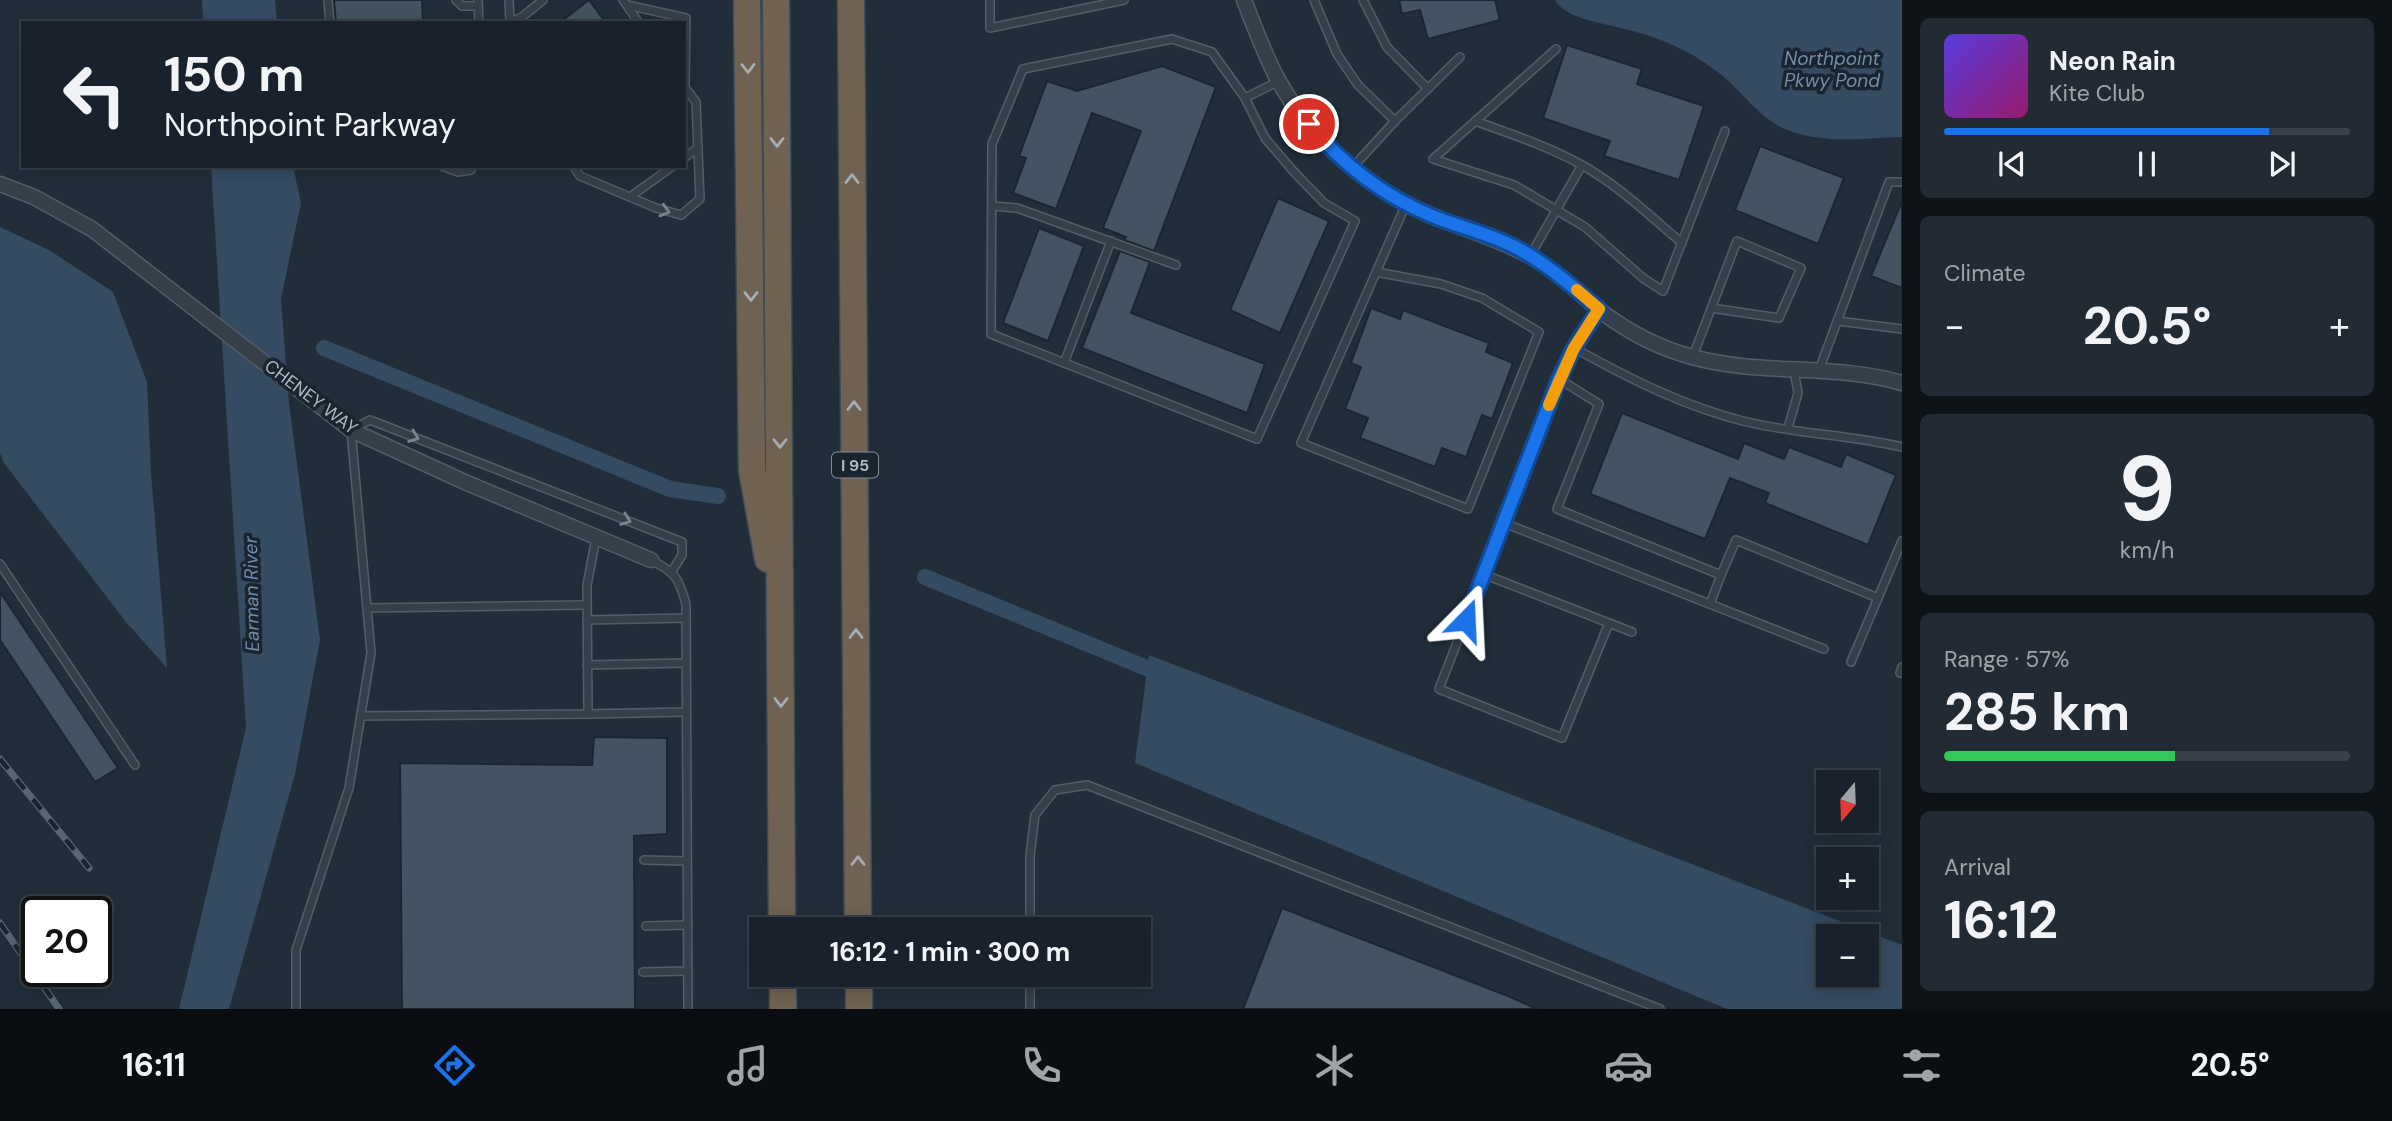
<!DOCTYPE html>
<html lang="en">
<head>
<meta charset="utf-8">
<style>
	:root { --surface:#19222c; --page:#222a34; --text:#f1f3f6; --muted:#9fa4a9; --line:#373f48; --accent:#1a73e8 }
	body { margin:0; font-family:"DM Sans",sans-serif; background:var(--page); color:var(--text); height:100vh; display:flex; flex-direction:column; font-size:26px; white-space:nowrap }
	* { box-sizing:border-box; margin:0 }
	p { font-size:23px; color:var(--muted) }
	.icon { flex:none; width:38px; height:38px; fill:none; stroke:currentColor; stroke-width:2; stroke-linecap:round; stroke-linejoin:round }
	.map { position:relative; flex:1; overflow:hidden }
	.drawer { display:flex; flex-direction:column; gap:18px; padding:18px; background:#0e1318; width:490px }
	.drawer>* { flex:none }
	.banner { position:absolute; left:21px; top:21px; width:665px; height:147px; border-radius:0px; box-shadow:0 4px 18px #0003,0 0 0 2px var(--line); background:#19222c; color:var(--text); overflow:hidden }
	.needle { width:46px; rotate:199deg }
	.controls { position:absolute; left:1816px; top:770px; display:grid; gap:14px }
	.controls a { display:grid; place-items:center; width:63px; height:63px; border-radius:0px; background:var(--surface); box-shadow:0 4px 18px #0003,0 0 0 2px var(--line); font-size:35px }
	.speed { position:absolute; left:21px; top:896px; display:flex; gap:14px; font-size:35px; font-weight:700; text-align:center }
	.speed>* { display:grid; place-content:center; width:91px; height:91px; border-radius:50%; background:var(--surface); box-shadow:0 4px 18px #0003,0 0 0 2px var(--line); line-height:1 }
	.speed .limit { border:4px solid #111; border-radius:10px; background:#fff; color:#111 }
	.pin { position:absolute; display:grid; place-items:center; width:60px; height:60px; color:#fff; margin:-30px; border:4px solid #fff; border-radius:50%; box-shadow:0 2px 7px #0007 }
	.me { position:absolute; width:77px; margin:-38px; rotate:21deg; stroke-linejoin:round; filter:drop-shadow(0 0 5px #0008) }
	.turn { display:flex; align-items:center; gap:24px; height:147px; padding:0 28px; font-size:32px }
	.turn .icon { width:91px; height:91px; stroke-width:2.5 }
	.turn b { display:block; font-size:49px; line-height:60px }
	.big { font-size:52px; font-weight:700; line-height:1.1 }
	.drawer .card { flex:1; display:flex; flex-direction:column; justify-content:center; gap:10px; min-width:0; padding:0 24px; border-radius:10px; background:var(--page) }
	.drawer .dial { align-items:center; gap:0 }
	.dial b { font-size:91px; line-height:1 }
	.song { display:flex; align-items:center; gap:21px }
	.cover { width:84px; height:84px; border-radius:10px; background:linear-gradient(135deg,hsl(250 70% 55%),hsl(320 70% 35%)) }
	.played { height:7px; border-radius:4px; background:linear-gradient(90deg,var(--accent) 80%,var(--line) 80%) }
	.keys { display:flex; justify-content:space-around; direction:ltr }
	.heat { display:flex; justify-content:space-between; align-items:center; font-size:38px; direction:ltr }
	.charge { height:10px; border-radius:5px; background:linear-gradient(90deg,#34c759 57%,var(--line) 0) }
	.trip { position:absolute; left:749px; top:917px; width:402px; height:70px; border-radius:0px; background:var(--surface); box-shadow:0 4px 18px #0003,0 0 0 2px var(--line); font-weight:700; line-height:70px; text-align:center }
	.menu { display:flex; height:112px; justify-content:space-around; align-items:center; background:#0a0e12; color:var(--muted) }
	.menu .icon { width:49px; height:49px }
	.menu .active { color:var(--accent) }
	.menu b { font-size:32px; color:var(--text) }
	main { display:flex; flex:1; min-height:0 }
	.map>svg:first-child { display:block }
</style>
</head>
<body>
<main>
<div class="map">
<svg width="1902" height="1009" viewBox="0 0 1902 1009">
	<rect width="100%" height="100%" fill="#212e3a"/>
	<g fill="#354b62" fill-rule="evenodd">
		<path d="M202 0H275L277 23H203Z"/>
		<path d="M1555 0H1902V137C1866 138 1825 144 1790 131 1761 121 1742 91 1719 73 1687 48 1656 36 1617 27 1598 22 1565 18 1555 0Z"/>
		<path d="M211 166H293L301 203 281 299 289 403 320 640 295 774 229 1009H179L246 728Z"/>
		<path d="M0 227 49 250 113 292 147 382 151 473 167 668 126 622 4 463 0 453Z"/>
		<path d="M1149 655 1902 945V1009H1727L1135 763ZM1867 936V975H1829V936Z"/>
	</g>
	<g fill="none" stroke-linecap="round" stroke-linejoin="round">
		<g stroke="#354b62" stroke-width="16">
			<path d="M324 348 670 489 718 496"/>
			<path d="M925 577 1166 676"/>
		</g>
	</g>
	<g fill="#445361" stroke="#1c2631" stroke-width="2">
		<path d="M334 0H422L423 23H336Z"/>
		<path d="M589 0 606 23H559Z"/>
		<path d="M1399 0H1495L1500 20 1428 39 1420 10 1402 14Z"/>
		<path d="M1567 45 1642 69 1637 84 1704 106 1679 180 1604 156 1610 141 1543 118Z"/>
		<path d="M1162 66 1216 87 1154 251 1124 240 1126 237 1103 228 1141 131 1092 113 1056 209 1013 193 1026 158 1019 156 1047 81 1077 91Z"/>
		<path d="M1760 146 1844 178 1818 244 1735 210Z"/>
		<path d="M1278 198 1329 221 1280 333 1230 310Z"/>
		<path d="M1902 201V288L1871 276Z"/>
		<path d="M1039 228 1084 246 1048 341 1003 323Z"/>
		<path d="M1120 251 1150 262 1131 313 1265 364 1247 413 1082 348Z"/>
		<path d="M1371 308 1400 319 1403 310 1489 343 1486 352 1513 363 1492 419 1482 415 1466 457 1442 448 1435 467 1360 438 1368 418 1345 409 1361 367 1351 363Z"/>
		<path d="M1622 413 1738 459 1744 443 1784 459 1789 447 1841 467 1846 454 1896 475 1868 545 1765 503 1769 493 1730 478 1705 539 1590 494Z"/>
		<path d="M0 592 118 768 95 782 0 640Z"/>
		<path d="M594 737 667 738V834L634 836 635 1009H402L400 763 592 765Z"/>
		<path d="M1282 908 1508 996 1537 1009H1243Z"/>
	</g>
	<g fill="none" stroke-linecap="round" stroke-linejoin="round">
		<defs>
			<g id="lane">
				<path d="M328 0 330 23"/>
				<path d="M456 0 462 6H478"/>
				<path d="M478 0 479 23"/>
				<path d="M509 0 510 23"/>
				<path d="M623 0 639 23"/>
				<path d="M990 0V28L1124 0"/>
				<path d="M1314 0 1337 54 1358 85 1395 121 1460 57"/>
				<path d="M1363 0 1387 47 1428 89"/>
				<path d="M627 5 686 18 685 87"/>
				<path d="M510 22 522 17 543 0"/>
				<path d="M1556 49 1433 159 1514 185 1585 227 1643 278 1663 291 1725 131"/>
				<path d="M1245 98 1265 138 1294 172 1324 203 1355 221 1257 439 991 334 992 144 1023 69 1172 39 1212 52 1245 98 1279 81"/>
				<path d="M1475 121C1511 134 1547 146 1580 164 1617 184 1650 216 1682 243"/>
				<path d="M684 158 698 148"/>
				<path d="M442 166 458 172 471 170 472 166"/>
				<path d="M573 166 580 176 656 208 681 215 700 199 696 102 684 86"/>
				<path d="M1352 168 1395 121"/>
				<path d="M630 197 673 166"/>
				<path d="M992 206 1017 208 1176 265"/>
				<path d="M1530 256 1582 165"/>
				<path d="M1376 272 1441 284 1482 298 1539 332 1468 509 1301 443 1406 204"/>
				<path d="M1838 321 1902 329"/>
				<path d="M1574 348 1599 310"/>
				<path d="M1693 356 1737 241 1801 268 1779 318 1711 308"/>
				<path d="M1064 363 1111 241"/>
				<path d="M1819 370 1889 182H1902"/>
				<path d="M1559 379 1574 348C1630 379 1685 407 1747 422 1798 434 1851 435 1902 447"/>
				<path d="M1788 428 1798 393 1794 370"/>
				<path d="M1504 523 1824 649"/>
				<path d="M651 560C675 572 679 578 686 604L688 1009"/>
				<path d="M0 564 135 765"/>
				<path d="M1483 574 1609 623 1562 738 1439 689C1479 586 1519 483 1559 379L1599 404 1557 509 1721 575 1736 540 1878 598"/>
				<path d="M1710 604 1721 575"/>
				<path d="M367 608 586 605"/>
				<path d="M587 620 686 618"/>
				<path d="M1609 623 1632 632"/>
				<path d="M1851 662 1902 541"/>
				<path d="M587 665 686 663"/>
				<path d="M1902 667 1900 673H1902"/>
				<path d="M588 714 686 712"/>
				<path d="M361 716 588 714 587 585 596 538"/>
				<path d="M644 860 687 861"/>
				<path d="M646 926 688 925"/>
				<path d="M1030 929V856L1035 815 1055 790 1087 785 1660 1009"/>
				<path d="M643 972 688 971"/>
				<path d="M1030 975V1009"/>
				<path d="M296 1009V950L349 788 371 653 351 430 370 420 682 542V555L672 571"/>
			</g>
			<g id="street">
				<path d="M1244 0C1254 26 1264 53 1277 78 1311 140 1368 190 1433 216 1471 232 1505 241 1540 262 1561 275 1579 293 1598 309 1625 330 1659 348 1692 357 1762 376 1833 363 1902 383"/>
				<path d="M0 184 34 197 92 229 351 430 467 483 651 560"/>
			</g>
			<g id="highway">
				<path d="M747 0 752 470 768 559"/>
				<path d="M776 0 782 929"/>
				<path d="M851 0 858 929"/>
				<path d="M783 975V1009"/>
				<path d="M859 975V1009"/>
			</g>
		</defs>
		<use href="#lane" stroke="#535d68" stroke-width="10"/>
		<use href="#street" stroke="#535d68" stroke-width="17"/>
		<use href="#highway" stroke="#404a55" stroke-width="29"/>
		<use href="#lane" stroke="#353f4a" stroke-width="7"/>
		<use href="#street" stroke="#353f4a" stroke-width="14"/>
		<use href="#highway" stroke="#706252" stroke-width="26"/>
		<defs>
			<g id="rail">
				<path d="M0 759 89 868"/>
				<path d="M0 923 59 1009"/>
			</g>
		</defs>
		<use href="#rail" stroke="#576472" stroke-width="7"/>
		<use href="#rail" stroke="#1a242f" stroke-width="4.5" stroke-dasharray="13" stroke-linecap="butt"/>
	</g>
	<defs><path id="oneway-chevron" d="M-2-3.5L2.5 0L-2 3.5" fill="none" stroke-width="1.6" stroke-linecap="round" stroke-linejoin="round" transform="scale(1.75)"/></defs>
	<g stroke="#a6adb5">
		<use href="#oneway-chevron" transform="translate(748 68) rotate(89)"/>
		<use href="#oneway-chevron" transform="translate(777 142) rotate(90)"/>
		<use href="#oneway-chevron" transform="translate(852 179) rotate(-90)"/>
		<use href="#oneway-chevron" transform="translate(751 296) rotate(90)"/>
		<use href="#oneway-chevron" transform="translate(854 406) rotate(-90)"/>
		<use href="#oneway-chevron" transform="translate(780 443) rotate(90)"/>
		<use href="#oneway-chevron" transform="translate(856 634) rotate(-90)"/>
		<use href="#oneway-chevron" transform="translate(781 702) rotate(90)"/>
		<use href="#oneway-chevron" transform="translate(858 861) rotate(-90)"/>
	</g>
	<g stroke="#79838e">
		<use href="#oneway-chevron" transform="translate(665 211) rotate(16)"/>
		<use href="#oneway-chevron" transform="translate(414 437) rotate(21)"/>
		<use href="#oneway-chevron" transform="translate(626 520) rotate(21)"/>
	</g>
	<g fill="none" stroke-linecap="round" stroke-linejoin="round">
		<defs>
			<path id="route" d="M1309 124C1342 164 1384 196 1432 216 1459 227 1487 233 1513 246 1545 262 1572 286 1599 309L1574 348 1559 379 1466 620"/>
		</defs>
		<use href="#route" stroke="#114b97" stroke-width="18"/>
		<use href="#route" stroke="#1a73e8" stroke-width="12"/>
		<path stroke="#f59e0b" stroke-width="12" d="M1549 405 1574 348 1599 309 1577 290"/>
	</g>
	<g text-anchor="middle" stroke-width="7" stroke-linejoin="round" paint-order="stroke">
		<rect fill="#1a242f" stroke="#838d99" stroke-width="2" x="832" y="452.5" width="46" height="25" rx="5"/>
		<g font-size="16" font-weight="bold" fill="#b0bac6">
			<text x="855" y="471">I 95</text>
		</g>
		<g font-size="18" fill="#b0bac6" stroke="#1a242f">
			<text transform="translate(311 397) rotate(37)" y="6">CHENEY WAY</text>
		</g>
		<g font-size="19" font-style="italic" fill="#708daa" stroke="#1a242f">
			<text x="1832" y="65">Northpoint<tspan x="1832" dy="22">Pkwy Pond</tspan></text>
			<text transform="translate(251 594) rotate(-91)" y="7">Earman River</text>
		</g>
	</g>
</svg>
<div class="controls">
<a><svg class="needle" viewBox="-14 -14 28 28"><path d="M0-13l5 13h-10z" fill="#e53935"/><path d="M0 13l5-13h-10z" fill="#9fa4a9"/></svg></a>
<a>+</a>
<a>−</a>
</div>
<div class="speed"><div class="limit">20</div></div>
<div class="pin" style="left:1309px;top:124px;background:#d93025"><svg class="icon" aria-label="arrive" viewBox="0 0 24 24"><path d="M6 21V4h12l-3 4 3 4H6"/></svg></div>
<svg class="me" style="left:1466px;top:620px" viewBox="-20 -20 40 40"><path d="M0-17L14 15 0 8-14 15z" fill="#1a73e8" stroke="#fff" stroke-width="4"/></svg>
<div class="trip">16:12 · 1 min · 300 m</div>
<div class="banner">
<div class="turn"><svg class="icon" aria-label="left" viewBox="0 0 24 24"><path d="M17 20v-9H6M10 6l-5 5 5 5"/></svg><div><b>150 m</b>Northpoint Parkway</div></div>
</div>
</div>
<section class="drawer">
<div class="card">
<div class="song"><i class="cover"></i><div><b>Neon Rain</b><p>Kite Club</p></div></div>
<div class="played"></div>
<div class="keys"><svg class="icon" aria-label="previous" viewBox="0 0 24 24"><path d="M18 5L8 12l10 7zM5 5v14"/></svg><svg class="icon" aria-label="pause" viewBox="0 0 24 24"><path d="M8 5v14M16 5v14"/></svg><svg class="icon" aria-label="next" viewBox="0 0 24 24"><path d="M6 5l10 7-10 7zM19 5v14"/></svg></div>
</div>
<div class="card"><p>Climate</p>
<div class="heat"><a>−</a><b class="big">20.5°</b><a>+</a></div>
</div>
<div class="card dial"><b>9</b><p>km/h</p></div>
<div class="card"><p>Range · 57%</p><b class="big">285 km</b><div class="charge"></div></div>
<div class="card"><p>Arrival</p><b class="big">16:12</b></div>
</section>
</main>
<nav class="menu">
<b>16:11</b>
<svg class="icon active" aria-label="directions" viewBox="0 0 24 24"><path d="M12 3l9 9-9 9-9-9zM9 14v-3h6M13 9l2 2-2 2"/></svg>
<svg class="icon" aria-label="music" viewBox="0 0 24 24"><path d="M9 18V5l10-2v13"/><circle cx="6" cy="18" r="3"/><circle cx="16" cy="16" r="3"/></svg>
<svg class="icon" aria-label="phone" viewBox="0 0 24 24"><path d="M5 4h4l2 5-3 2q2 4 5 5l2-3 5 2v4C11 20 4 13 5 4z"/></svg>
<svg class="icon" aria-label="climate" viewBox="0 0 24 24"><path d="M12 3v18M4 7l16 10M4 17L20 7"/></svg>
<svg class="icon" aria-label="car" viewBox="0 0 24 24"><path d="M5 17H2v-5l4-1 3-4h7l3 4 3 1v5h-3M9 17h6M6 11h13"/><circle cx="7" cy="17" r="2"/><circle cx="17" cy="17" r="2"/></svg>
<svg class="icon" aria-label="filters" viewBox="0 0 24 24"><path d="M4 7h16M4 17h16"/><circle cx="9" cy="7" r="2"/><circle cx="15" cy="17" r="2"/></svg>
<b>20.5°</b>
</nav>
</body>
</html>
